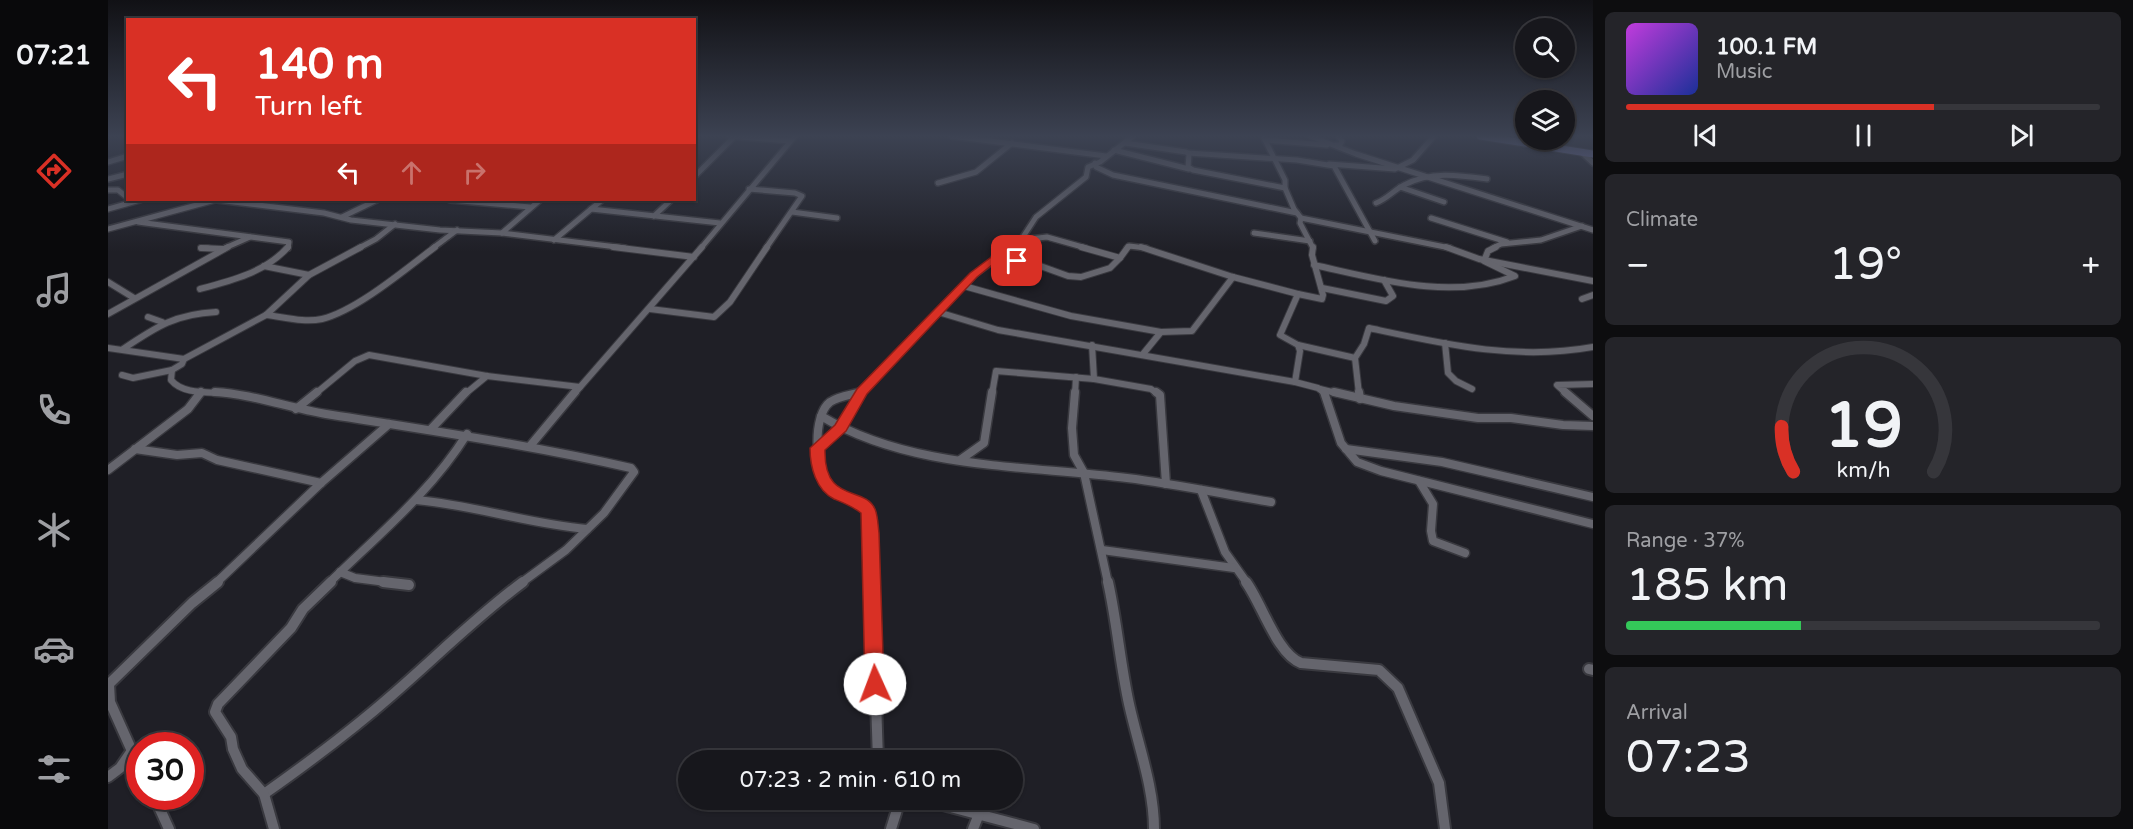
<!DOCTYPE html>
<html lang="en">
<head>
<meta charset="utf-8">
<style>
	:root { --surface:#17171c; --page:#242429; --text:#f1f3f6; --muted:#9e9fa3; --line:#36363b; --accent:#d93025 }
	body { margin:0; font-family:"Varela Round",sans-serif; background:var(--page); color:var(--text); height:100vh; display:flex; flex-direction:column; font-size:22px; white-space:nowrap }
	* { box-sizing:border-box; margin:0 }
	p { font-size:20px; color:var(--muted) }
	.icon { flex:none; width:33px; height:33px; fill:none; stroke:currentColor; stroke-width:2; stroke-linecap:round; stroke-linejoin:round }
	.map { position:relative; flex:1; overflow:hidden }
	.drawer { display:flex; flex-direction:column; gap:12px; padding:12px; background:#0d0d0f; width:540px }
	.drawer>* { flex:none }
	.top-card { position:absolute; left:18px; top:18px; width:570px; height:183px; border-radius:0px; box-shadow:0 2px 4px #0004,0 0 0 2px var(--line); background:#d93025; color:#fff; overflow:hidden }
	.buttons { position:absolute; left:1407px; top:18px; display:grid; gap:12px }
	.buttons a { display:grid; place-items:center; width:60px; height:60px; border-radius:50%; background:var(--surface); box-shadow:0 2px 4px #0004,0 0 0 2px var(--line); font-size:30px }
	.speed { position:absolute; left:18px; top:732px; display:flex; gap:12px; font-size:30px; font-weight:700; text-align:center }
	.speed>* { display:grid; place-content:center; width:78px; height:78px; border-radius:50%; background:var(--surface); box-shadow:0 2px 4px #0004,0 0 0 2px var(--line); line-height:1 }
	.speed .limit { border:9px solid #d22; background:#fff; color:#111 }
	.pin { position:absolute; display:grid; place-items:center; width:51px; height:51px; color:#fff; margin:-26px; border-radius:12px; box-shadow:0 3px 9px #0006 }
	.me { position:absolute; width:66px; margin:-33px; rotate:358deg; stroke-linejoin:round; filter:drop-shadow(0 0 4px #0008) }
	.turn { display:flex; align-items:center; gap:21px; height:126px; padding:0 30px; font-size:27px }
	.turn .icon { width:78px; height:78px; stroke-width:2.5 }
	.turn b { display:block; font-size:42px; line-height:51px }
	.lanes { display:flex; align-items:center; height:57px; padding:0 30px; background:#0003; justify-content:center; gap:30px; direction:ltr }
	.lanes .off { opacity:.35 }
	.big { font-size:45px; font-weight:600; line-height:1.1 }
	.drawer .tile { flex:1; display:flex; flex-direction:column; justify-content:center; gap:9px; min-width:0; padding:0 21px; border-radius:9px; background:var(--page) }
	.drawer .dial { align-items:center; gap:0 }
	.dial svg { height:156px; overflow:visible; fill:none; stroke:var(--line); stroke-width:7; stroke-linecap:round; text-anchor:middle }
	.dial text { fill:var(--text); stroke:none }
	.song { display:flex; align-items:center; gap:18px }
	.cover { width:72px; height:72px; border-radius:9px; background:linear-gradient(135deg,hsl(290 70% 55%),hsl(230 70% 35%)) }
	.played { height:6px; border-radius:3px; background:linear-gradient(90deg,var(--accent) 65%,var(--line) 65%) }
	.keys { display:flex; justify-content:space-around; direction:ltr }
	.heat { display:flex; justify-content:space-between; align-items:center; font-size:33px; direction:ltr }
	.charge { height:9px; border-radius:4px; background:linear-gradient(90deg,#34c759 37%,var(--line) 0) }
	.trip { position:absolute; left:570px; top:750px; width:345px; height:60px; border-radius:30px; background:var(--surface); box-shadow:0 2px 4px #0004,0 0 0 2px var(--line); font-weight:600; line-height:60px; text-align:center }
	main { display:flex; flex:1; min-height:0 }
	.tabs { display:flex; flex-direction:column; width:108px; justify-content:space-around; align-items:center; background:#09090b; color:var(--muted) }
	.tabs .icon { width:42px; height:42px }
	.tabs .on { color:var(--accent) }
	.tabs b { font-size:27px; color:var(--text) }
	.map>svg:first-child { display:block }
</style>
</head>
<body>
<main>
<nav class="tabs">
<b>07:21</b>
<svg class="icon on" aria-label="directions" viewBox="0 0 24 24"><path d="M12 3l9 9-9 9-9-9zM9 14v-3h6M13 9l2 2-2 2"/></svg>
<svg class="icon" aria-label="music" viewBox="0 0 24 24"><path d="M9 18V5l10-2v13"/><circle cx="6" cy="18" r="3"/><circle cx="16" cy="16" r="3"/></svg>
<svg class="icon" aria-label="phone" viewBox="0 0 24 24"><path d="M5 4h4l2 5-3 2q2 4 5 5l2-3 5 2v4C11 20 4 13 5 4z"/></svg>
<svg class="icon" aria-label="climate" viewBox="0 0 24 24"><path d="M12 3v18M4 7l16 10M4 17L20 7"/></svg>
<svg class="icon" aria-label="car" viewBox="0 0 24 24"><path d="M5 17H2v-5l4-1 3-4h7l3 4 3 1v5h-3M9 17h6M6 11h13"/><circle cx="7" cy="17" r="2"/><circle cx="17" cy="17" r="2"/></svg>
<svg class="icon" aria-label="filters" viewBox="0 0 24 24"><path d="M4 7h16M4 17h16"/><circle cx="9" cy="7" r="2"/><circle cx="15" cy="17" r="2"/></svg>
</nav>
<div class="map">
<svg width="1485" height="829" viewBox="0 0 1485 829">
	<rect width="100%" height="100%" fill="#1f1f26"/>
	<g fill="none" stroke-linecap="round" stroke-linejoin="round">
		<defs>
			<g id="minor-far3">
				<path d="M621 136 682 141"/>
				<path d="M843 136 998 156"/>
				<path d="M1202 136 1248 154 1485 230"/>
				<path d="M1156 138 1177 180V188"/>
				<path d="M1157 140 1219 145"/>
				<path d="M1017 143 1078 152 1081 154 1080 167 1085 170 1177 188 1186 209 1193 218 1342 248"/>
				<path d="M1227 145H1232L1234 141 1230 136"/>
				<path d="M1006 150 1081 169"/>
				<path d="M1473 152 1485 163"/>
				<path d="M1080 153 1189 160 1226 166 1267 241"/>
				<path d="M0 162 20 156"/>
				<path d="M987 163 988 167 1005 175 1189 213"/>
				<path d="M1221 164 1287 169 1305 160 1326 136"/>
				<path d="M586 177 626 137"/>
				<path d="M0 179 20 174"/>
				<path d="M830 183 868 172 904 143"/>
				<path d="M1292 187 1336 202"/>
				<path d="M641 189 687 193 694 196 658 248"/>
				<path d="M0 190H10L20 198"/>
				<path d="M109 200 216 213 243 220 332 230 394 233 517 248"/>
				<path d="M342 200 422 207"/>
				<path d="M1268 203C1279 199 1286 190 1296 185 1323 171 1350 175 1379 179"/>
				<path d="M0 209 32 200"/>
				<path d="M483 209 612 223"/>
				<path d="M684 212 729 218"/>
				<path d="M546 216 563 200"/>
				<path d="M234 217 269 200"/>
				<path d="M1193 218 1192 223 1205 248"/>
				<path d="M1323 218 1399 242"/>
				<path d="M30 222 181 242 180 248"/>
				<path d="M0 229 107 200"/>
				<path d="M394 233 432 200"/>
				<path d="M1146 233 1202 241"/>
				<path d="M446 240 494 200"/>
				<path d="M913 240 939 237 978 248"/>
				<path d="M93 248H100"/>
				<path d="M117 248 142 237"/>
				<path d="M251 248 268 239 287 224"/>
				<path d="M325 248 349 230"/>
				<path d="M593 248 687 136"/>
				<path d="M902 248 913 240 928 217 978 177 980 167 992 162 1025 136"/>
				<path d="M1019 248 1021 246 1038 248"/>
				<path d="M1385 248 1393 244 1433 240 1474 226"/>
			</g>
			<g id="minor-far2">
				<path d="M505 247 586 257"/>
				<path d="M973 247 1012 258 1020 247"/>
				<path d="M1033 247 1125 277 1190 294"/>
				<path d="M1205 247 1204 255 1215 295 1214 299 1190 294 1172 335 1190 345 1192 351 1187 382 1210 388 1218 394"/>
				<path d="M1338 247 1371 259 1485 281"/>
				<path d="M93 248 115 249"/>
				<path d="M886 258 924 263 960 276 973 277 1002 268 1012 258"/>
				<path d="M1206 265C1270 279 1343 301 1407 276L1376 261 1380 251 1388 247"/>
				<path d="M201 275 253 247"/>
				<path d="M0 282 26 298"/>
				<path d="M856 286 963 316 1053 332"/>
				<path d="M1214 288 1278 301 1285 296 1276 280"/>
				<path d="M92 289C123 281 158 272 180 247"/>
				<path d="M1474 299 1485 295"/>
				<path d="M542 309 606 317 622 302 659 247"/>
				<path d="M830 312 890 330 1187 382"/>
				<path d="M0 314 120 247"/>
				<path d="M158 315C176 317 196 323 214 319 248 311 298 269 327 247"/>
				<path d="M40 317 54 322"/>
				<path d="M1337 343 1340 373 1348 381 1364 389"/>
				<path d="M984 345 986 379 1043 389 1050 394"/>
				<path d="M1190 345 1247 358"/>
				<path d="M0 348 76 359 74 364 64 370 63 380C76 396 105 391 123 394"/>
				<path d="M15 349C48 327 67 314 108 312"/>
				<path d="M1035 354 1053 332 1084 331 1125 277"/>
				<path d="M76 359 158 315 201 275 156 266"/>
				<path d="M14 375 25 378 64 370"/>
				<path d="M1212 389 1232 394"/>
				<path d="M207 394 247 361 261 355 379 376 472 387"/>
				<path d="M357 394 379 376"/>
				<path d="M466 394 594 247"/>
				<path d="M747 394 754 392 866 275 904 247"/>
				<path d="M884 394 888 371 986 379"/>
				<path d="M967 394 968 377"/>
				<path d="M1251 394 1247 358 1256 344 1261 328C1336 344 1408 361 1485 347"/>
				<path d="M1459 394 1449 385 1485 384"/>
			</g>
			<g id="minor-far1">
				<path d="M107 392C144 394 181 408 218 414 320 430 422 445 523 468L526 472 496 513 458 550 413 583"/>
				<path d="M753 392C743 395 731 396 722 402 704 416 707 469 721 486 731 498 749 499 760 510L765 583"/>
				<path d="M967 392 964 428 966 455 976 473 1000 583"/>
				<path d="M1048 392 1052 395 1058 484"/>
				<path d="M1216 392 1233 443 1249 462 1273 471 1485 524"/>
				<path d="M1226 392 1286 406 1370 418H1403L1455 425 1485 426"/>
				<path d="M1251 392 1252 399"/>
				<path d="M1457 392 1485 416"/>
				<path d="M188 409 209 392"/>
				<path d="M713 416C803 470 918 465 1019 478 1067 484 1115 494 1163 502"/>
				<path d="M323 429 358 392"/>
				<path d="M422 446 467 392"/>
				<path d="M710 448 733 428 754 392"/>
				<path d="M27 449 69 455 94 453 109 460 213 483"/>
				<path d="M1238 449 1334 462 1485 497"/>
				<path d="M852 460 876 443 884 392"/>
				<path d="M0 470 80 409 93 392"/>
				<path d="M1311 481 1325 504 1323 531 1325 541 1357 553"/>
				<path d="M1093 490 1117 552 1139 583"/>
				<path d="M308 500C366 505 421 524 479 529"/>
				<path d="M994 550 1126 568"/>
				<path d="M232 572 247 578 286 583"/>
				<path d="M108 583 213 483 281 424"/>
				<path d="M221 583C269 536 323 492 359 434"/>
			</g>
			<g id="minor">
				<path d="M275 582 301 585"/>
				<path d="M764 582 770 760"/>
				<path d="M1000 582C1009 622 1012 663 1021 704 1030 745 1046 787 1046 829"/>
				<path d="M1138 582C1154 604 1169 654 1193 663L1271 670 1290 688 1331 783 1337 829"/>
				<path d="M1481 669 1485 670"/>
				<path d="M32 769 2 702 1 684 84 603 110 582"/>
				<path d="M0 777 12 768 23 752"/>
				<path d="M156 794C200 763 243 731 283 696 327 658 369 616 415 582"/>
				<path d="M46 796 61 829"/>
				<path d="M816 800 926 829"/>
				<path d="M166 829 156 794 134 769 125 749 123 737 107 712 110 704 183 628 195 609 223 582"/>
				<path d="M783 829 792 800"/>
				<path d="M865 829 871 814"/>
			</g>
			<path id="major" d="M1372 136 1485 154"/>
		</defs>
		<use href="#minor-far3" stroke="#39393f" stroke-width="8"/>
		<use href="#minor-far2" stroke="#39393f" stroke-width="8"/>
		<use href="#minor-far1" stroke="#39393f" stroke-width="11"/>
		<use href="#minor" stroke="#39393f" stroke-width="14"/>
		<use href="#major" stroke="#39393f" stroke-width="9"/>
		<use href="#minor-far3" stroke="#65656d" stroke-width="5"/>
		<use href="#minor-far2" stroke="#65656d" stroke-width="6"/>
		<use href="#minor-far1" stroke="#65656d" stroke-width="8"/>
		<use href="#minor" stroke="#65656d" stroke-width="10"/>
		<use href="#major" stroke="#7c7db9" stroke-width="7"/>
	</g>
	<linearGradient id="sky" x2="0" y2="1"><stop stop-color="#111115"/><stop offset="0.54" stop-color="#3c4252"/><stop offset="1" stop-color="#3c4252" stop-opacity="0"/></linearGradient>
	<rect width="1485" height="252" fill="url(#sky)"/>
	<path fill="#d93025" stroke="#8d1f18" stroke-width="1.5" d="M886 255 909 258 914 261 909 264 889 261 869 277 759 394 738 431 717 450C716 504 756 485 767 509 770 516 770 526 771 533L776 684 774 690 767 692 760 690 757 684 753 513C744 506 736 503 726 499 708 490 702 467 702 448L727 425 749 389 862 273Z"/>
</svg>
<div class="buttons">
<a><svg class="icon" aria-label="search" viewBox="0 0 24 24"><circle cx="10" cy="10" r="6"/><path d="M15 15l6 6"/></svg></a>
<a><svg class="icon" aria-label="layers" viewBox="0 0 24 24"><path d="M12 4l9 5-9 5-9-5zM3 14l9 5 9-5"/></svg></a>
</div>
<div class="speed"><div class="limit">30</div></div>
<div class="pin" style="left:909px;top:261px;background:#d93025"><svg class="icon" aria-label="arrive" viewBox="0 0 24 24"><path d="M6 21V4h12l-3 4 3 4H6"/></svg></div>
<svg class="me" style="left:767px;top:684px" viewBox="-20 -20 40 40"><circle r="19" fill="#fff"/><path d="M0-13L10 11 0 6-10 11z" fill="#d93025"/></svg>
<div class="trip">07:23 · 2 min · 610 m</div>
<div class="top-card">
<div class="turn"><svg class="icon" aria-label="left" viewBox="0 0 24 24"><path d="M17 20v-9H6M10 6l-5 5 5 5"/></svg><div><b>140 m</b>Turn left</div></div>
<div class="lanes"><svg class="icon" aria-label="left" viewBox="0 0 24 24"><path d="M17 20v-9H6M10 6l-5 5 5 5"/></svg><svg class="icon off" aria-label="ahead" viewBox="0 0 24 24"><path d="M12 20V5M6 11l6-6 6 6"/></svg><svg class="icon off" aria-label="right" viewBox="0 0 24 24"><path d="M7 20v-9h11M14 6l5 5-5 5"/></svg></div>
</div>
</div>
<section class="drawer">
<div class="tile">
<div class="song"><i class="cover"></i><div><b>100.1 FM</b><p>Music</p></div></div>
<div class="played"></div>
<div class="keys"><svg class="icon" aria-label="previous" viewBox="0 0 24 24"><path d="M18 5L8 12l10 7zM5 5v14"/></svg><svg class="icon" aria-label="pause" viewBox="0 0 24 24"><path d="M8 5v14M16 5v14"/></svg><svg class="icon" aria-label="next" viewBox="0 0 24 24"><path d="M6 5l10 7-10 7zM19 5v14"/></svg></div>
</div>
<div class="tile"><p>Climate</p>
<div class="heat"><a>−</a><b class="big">19°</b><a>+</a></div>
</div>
<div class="tile dial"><svg viewBox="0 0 100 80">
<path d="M14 69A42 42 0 1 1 86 69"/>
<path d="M14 69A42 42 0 0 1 8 46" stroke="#d93025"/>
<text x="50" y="56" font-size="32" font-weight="700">19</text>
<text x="50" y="72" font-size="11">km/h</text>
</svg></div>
<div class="tile"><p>Range · 37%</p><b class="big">185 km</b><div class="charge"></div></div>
<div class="tile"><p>Arrival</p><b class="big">07:23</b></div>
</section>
</main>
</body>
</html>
